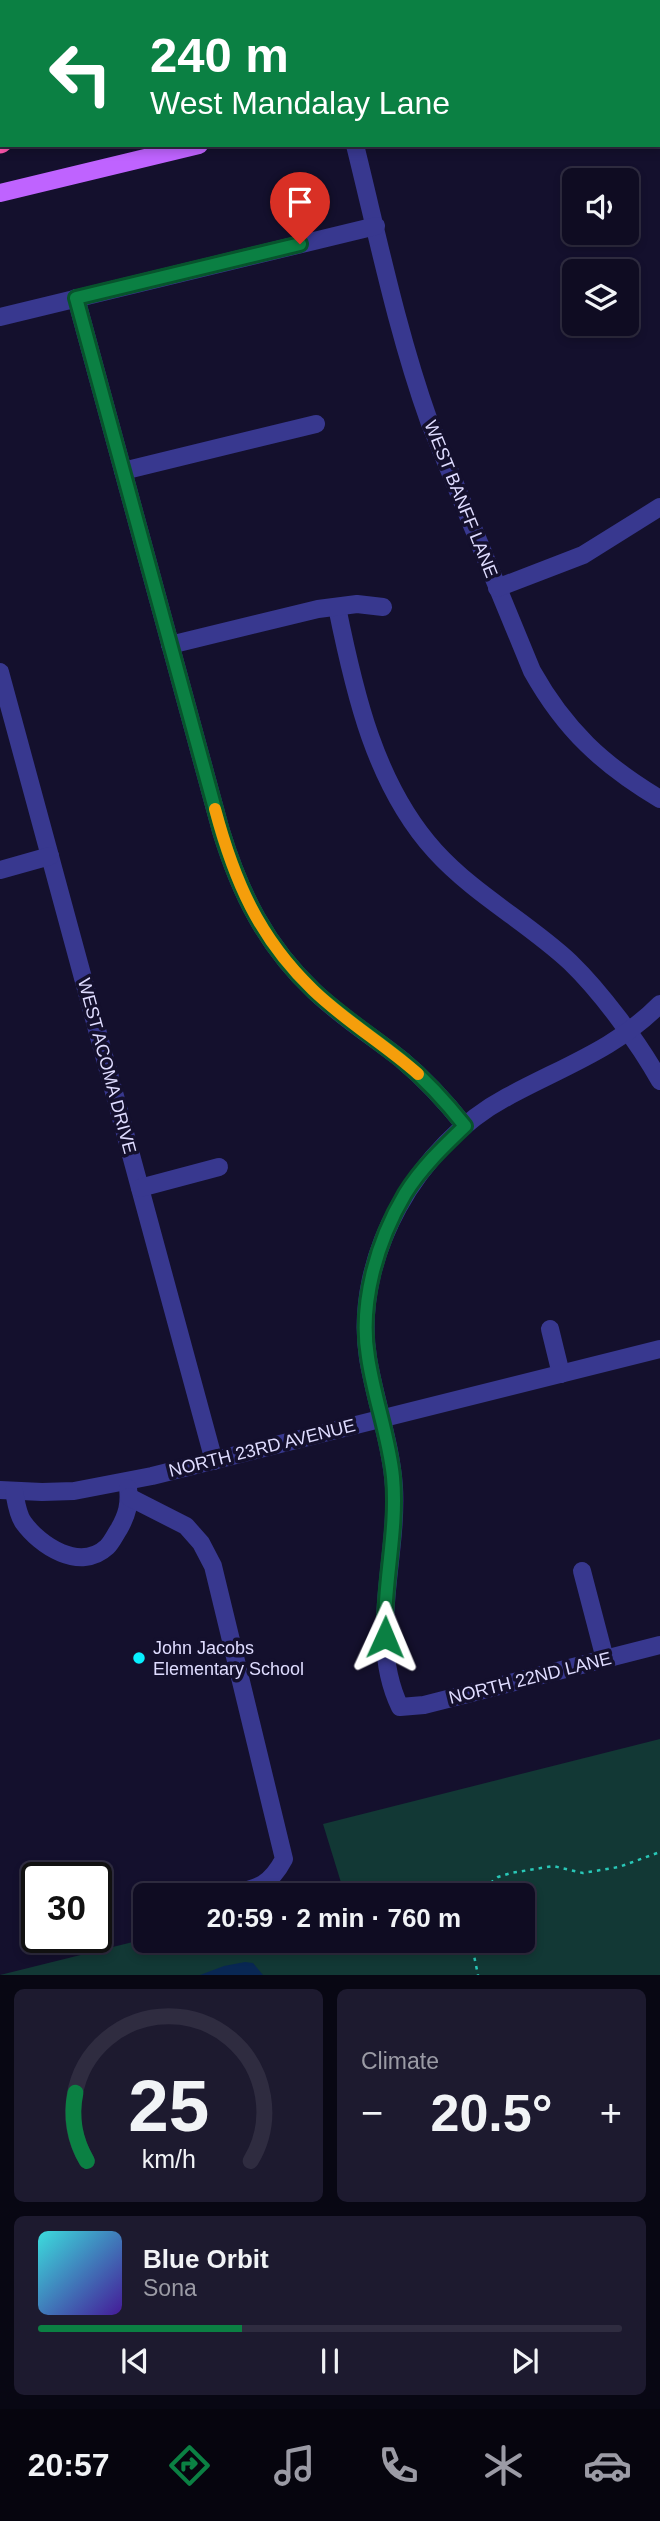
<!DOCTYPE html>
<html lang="en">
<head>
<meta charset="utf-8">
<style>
	:root { --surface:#0f0c22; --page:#1d1a2f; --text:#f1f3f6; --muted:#9b9ba5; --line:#2f2c40; --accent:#0b8043 }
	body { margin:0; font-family:Arial,sans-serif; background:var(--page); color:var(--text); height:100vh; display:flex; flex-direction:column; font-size:26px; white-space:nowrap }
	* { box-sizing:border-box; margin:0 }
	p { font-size:23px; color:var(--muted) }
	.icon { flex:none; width:38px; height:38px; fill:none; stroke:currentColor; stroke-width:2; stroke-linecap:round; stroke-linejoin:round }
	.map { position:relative; height:1975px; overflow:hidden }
	.sheet { display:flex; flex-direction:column; gap:14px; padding:14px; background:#080713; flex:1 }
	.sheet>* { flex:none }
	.banner { position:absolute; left:0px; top:0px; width:662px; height:147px; box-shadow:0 4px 10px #0003,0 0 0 2px var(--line); background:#0b8043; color:#fff; overflow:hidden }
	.buttons { position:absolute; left:562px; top:168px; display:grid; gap:14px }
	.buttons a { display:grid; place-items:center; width:77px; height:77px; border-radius:10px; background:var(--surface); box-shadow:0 4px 10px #0003,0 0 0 2px var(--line); font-size:35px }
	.speed { position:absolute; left:21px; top:1862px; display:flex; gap:14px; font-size:35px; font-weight:700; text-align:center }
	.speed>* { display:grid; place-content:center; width:91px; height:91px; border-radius:50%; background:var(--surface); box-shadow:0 4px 10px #0003,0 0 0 2px var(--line); line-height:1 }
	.speed .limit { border:4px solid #111; border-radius:10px; background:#fff; color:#111 }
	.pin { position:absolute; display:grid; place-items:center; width:60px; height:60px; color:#fff; margin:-72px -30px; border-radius:50% 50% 50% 0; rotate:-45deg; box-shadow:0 0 7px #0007 }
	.pin .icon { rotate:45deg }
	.me { position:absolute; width:77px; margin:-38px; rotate:1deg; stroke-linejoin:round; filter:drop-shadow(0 0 5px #0008) }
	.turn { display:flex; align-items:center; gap:24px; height:147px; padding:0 35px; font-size:32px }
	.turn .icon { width:91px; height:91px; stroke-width:2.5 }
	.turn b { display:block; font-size:49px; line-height:60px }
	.big { font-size:52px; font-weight:800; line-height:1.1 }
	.sheet .card { flex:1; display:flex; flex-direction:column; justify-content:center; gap:10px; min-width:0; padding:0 24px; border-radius:10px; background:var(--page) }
	.sheet .dial { align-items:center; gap:0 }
	.dial svg { height:182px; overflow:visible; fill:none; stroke:var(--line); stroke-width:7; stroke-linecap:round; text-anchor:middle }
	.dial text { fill:var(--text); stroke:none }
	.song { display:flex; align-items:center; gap:21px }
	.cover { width:84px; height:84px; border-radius:10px; background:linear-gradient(135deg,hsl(180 70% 55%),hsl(260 70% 35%)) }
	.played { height:7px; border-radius:4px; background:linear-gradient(90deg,var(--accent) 35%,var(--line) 35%) }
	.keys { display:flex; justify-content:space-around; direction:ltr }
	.heat { display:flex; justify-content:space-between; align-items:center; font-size:38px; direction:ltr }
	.sheet .tiles { flex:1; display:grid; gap:14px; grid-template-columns:1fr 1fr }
	.card:last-child { grid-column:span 2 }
	.trip { position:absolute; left:133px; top:1883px; width:402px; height:70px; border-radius:10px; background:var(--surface); box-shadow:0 4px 10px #0003,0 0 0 2px var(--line); font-weight:800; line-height:70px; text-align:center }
	.tabs { display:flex; height:112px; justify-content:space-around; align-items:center; background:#06050e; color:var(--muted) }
	.tabs .icon { width:49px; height:49px }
	.tabs .on { color:var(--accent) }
	.tabs b { font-size:32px; color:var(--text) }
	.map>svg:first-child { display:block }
</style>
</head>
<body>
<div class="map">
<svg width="660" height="1975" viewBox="0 0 660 1975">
	<rect width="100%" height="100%" fill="#14102d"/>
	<path fill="#123835" d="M660 1739V1975H0L145 1939V1941H523V1895H320L343 1889 323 1824Z"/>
	<path fill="#092753" d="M245 1962 253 1963 263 1975H200L224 1966Z"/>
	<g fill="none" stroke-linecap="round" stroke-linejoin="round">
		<g stroke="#29c7b7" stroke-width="2.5" stroke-dasharray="3.5 5" stroke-linecap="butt">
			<path d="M479 1895 484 1888 498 1877 511 1873 553 1866 583 1873 619 1867 660 1852"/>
			<path d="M471 1941 478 1975"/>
		</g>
		<g stroke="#38388f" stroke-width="18">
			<path d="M3 0 4 2"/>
			<path d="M660 44V45"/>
			<path d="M355 145C378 238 397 331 429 421L532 671C565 730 603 765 660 799"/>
			<path d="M76 298 221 831C240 893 266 946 314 991 341 1017 373 1037 402 1060 426 1080 446 1102 465 1126"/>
			<path d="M0 317 376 226"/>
			<path d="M123 471 316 424"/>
			<path d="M497 588 583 555 660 507"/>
			<path d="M337 607C354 691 375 785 435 851 475 895 527 922 570 962 601 992 639 1043 660 1081"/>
			<path d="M170 645 318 609 357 604 383 607"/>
			<path d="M0 672 214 1461"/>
			<path d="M0 870 50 856"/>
			<path d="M660 1004C616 1049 562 1067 507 1097 419 1144 352 1256 368 1358 375 1401 391 1443 394 1487 398 1560 367 1639 400 1707L424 1705 660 1645"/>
			<path d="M140 1188 219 1167"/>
			<path d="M550 1329 561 1374"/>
			<path d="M0 1490 42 1492 74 1491 152 1476 660 1349"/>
			<path d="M14 1491C16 1501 17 1513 23 1522 40 1546 80 1572 107 1547 112 1542 115 1535 119 1529 127 1515 130 1504 128 1488"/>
			<path d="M129 1497 186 1526 201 1543 213 1566 284 1859C269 1887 257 1888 228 1895"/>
			<path d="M582 1571 605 1659"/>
			<path d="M142 1918 145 1917"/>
		</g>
		<g stroke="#bf63ff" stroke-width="18">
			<path d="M141 2 148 0"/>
			<path d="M0 37 2 36"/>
			<path d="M0 193 199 145"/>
		</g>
		<g stroke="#ff57ae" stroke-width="21">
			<path d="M348 2 356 0"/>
			<path d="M420 2 427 0"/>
			<path d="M506 2 513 0"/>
			<path d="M574 2 582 0"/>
			<path d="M0 85H2"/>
			<path d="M0 103H2"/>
			<path d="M0 124H2"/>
			<path d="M0 143 2 142"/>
		</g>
	</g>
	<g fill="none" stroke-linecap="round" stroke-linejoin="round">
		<defs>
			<path id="route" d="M300 244 76 298 221 831C240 893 266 946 314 991 341 1016 373 1037 402 1060 426 1080 446 1102 465 1126 443 1147 421 1168 405 1194 377 1241 359 1303 368 1357 374 1398 389 1437 393 1477 398 1531 383 1584 385 1637"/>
		</defs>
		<use href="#route" stroke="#07532c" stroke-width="18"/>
		<use href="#route" stroke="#0b8043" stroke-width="12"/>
		<path stroke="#f59e0b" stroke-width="12" d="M215 809C234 880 258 937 313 990 345 1021 384 1044 418 1074"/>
	</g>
	<circle fill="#08f0ff" stroke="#14102d" stroke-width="2.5" cx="139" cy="1658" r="7"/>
	<g text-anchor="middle" stroke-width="7" stroke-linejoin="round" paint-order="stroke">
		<g font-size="18" fill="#dfdcff" stroke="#14102d">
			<text transform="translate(461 499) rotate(68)" y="6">WEST BANFF LANE</text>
			<text transform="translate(107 1066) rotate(75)" y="6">WEST ACOMA DRIVE</text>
			<text transform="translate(262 1448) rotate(-14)" y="6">NORTH 23RD AVENUE</text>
			<text transform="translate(530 1678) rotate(-14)" y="6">NORTH 22ND LANE</text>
		</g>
		<g font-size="18" fill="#dfdcff" stroke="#14102d" text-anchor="start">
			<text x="153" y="1654">John Jacobs<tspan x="153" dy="21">Elementary School</tspan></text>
		</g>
	</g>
</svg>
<div class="buttons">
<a><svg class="icon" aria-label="sound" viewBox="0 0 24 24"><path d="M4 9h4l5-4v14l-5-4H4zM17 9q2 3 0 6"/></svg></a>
<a><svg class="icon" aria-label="layers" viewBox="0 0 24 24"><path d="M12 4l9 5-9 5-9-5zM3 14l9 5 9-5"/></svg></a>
</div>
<div class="speed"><div class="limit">30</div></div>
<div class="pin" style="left:300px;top:244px;background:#d93025"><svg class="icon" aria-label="arrive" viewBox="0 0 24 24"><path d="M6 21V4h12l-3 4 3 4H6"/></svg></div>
<svg class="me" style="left:385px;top:1637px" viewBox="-20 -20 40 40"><path d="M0-17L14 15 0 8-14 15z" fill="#0b8043" stroke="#fff" stroke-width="4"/></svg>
<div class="trip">20:59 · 2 min · 760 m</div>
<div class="banner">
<div class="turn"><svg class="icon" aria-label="left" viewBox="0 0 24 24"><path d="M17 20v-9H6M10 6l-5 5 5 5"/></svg><div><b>240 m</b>West Mandalay Lane</div></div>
</div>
</div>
<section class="sheet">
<div class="tiles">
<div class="card dial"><svg viewBox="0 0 100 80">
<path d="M14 69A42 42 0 1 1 86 69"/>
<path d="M14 69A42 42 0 0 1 9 39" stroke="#0b8043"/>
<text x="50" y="56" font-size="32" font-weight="700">25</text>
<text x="50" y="72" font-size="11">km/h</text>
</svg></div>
<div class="card"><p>Climate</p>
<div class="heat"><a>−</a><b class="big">20.5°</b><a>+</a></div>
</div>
<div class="card">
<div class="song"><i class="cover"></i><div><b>Blue Orbit</b><p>Sona</p></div></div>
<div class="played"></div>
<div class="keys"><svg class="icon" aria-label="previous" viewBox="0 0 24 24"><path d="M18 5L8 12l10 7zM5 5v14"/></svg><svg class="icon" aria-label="pause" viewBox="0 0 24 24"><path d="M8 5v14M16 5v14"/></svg><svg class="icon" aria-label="next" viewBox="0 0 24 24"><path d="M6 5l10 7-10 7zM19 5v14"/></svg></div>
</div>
</div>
</section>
<nav class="tabs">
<b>20:57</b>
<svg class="icon on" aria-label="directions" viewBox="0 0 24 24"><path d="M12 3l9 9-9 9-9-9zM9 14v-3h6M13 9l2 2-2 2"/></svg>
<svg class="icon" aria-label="music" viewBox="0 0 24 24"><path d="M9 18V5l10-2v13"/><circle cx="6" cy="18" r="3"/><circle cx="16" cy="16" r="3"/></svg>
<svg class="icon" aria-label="phone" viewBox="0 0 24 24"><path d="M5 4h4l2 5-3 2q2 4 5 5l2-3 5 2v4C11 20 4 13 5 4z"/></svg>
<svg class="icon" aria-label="climate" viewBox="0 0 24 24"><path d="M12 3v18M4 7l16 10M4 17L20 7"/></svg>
<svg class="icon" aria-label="car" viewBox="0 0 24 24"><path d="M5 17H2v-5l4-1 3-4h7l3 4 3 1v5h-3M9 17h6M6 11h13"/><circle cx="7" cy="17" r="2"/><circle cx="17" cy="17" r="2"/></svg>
</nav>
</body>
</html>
